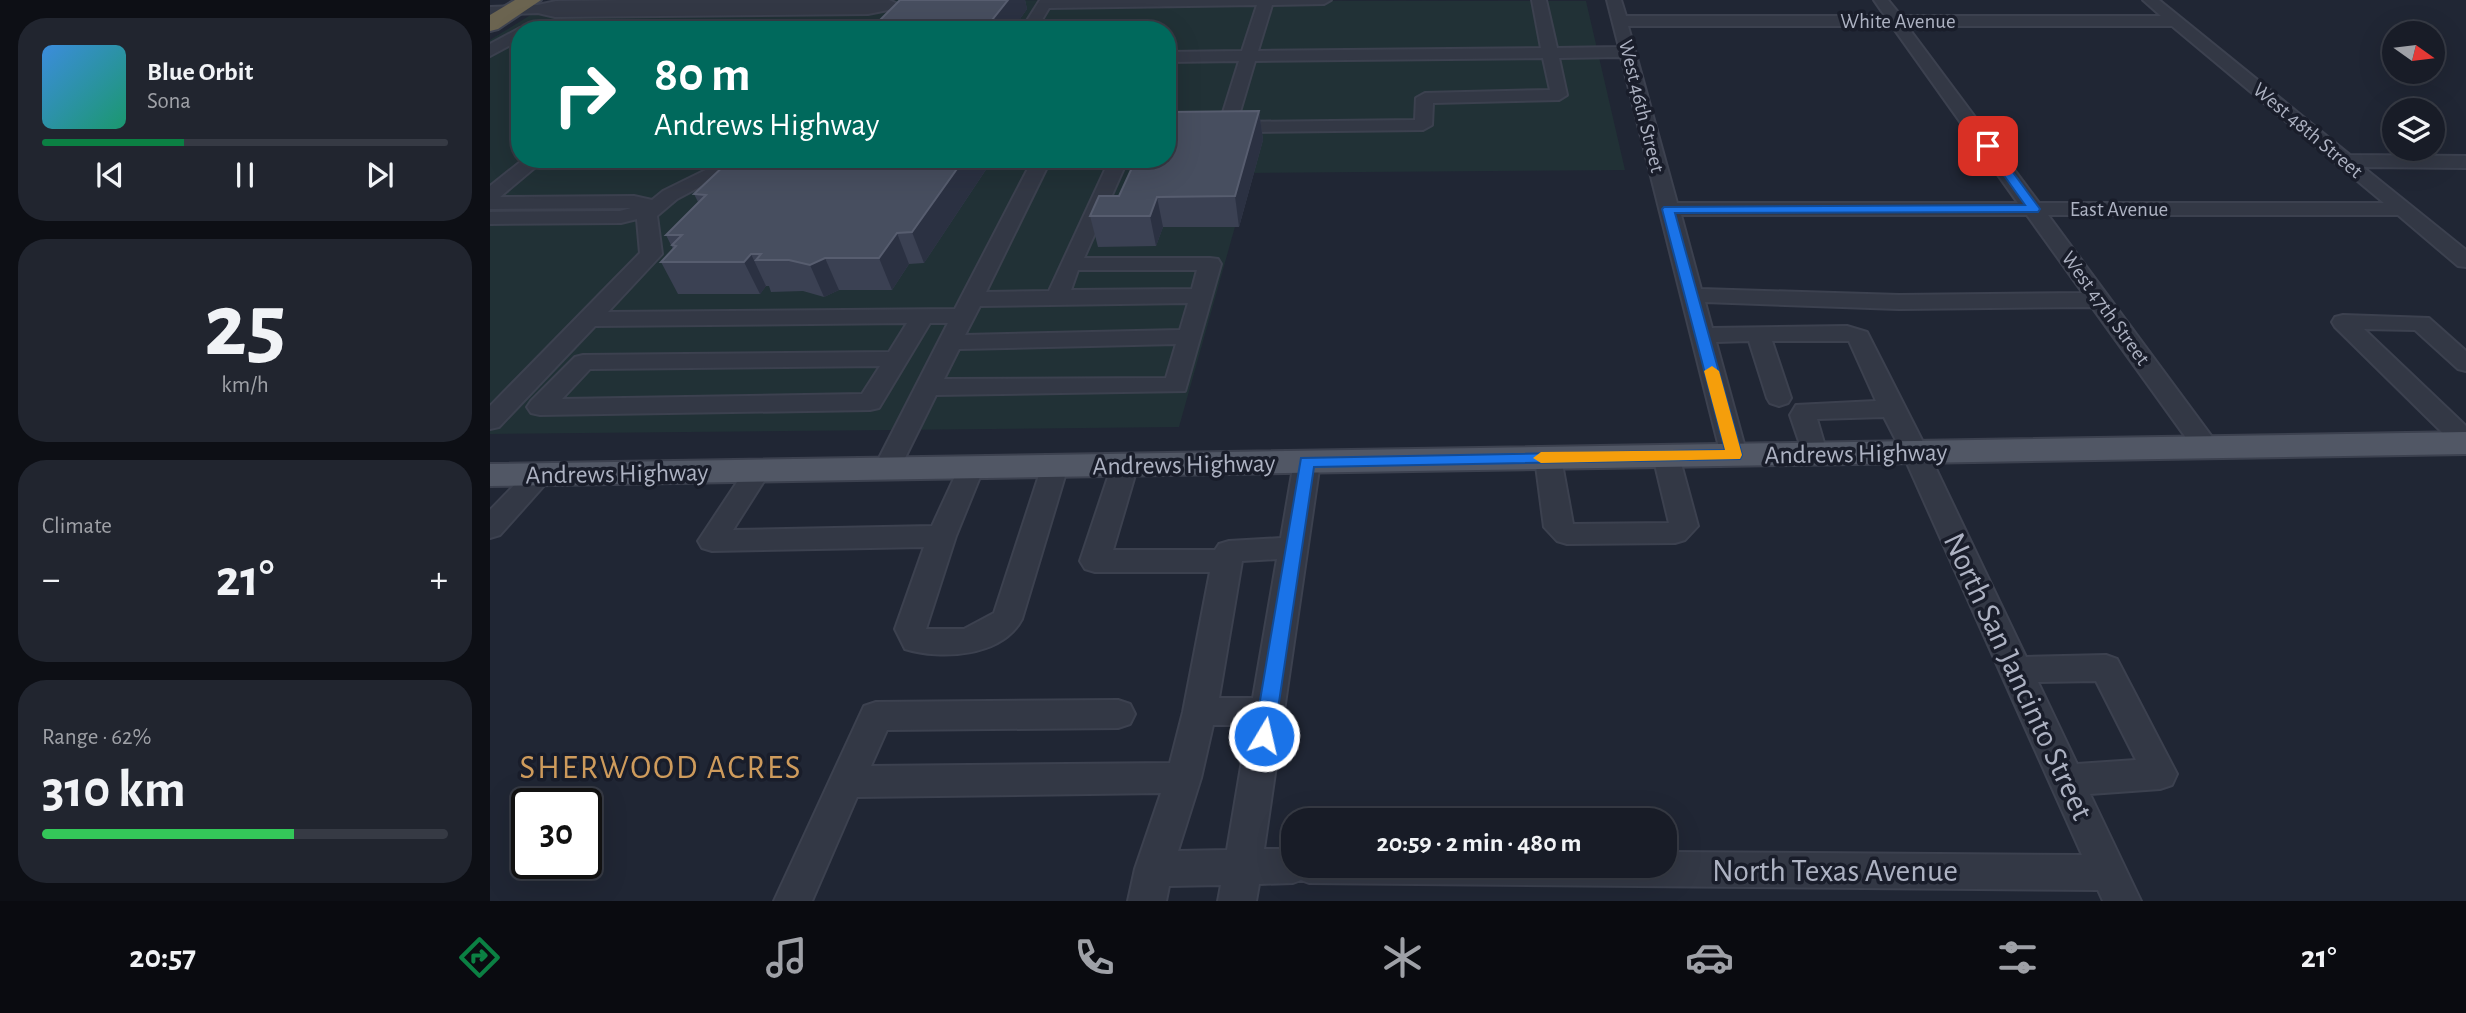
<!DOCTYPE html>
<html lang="en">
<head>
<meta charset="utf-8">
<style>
	:root { --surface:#181c27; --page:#21252f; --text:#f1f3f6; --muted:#9fa1a7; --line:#363a44; --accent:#0b8043 }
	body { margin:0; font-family:"Alegreya Sans",sans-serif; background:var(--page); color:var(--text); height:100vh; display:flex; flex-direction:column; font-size:26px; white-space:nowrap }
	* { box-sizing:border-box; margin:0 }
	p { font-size:23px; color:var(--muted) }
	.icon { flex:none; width:38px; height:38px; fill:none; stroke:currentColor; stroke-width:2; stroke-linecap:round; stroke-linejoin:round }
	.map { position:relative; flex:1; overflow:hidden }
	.details { display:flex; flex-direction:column; gap:18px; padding:18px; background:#0d0f15; width:490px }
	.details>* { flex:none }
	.top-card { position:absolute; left:21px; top:21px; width:665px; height:147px; border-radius:28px; box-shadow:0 7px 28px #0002,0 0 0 2px var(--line); background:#00695c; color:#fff; overflow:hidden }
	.needle { width:46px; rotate:104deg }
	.buttons { position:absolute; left:1892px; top:21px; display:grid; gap:14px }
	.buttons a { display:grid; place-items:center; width:63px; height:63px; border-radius:50%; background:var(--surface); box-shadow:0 7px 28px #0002,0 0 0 2px var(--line); font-size:35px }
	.speed { position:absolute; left:21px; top:788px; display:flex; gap:14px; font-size:35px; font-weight:700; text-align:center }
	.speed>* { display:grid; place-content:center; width:91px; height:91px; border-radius:50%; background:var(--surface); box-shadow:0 7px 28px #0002,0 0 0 2px var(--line); line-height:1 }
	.speed .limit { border:4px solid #111; border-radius:10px; background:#fff; color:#111 }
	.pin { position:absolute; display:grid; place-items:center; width:60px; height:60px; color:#fff; margin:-30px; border-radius:14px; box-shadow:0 4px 10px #0006 }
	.me { position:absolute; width:77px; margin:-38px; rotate:9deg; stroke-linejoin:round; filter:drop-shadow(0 0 5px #0008) }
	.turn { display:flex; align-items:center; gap:24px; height:147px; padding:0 28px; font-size:32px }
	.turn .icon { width:91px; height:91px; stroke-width:2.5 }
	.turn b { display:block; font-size:49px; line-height:60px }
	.big { font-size:52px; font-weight:600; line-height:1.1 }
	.details .card { flex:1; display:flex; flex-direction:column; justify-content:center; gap:10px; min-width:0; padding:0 24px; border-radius:28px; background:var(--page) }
	.details .dial { align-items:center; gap:0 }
	.dial b { font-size:91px; line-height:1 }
	.song { display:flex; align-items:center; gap:21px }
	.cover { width:84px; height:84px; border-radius:10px; background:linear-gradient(135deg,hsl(210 70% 55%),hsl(160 70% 35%)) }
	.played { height:7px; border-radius:4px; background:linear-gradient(90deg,var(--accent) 35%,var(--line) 35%) }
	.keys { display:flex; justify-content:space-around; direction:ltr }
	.heat { display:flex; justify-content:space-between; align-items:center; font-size:38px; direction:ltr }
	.charge { height:10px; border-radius:5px; background:linear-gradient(90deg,#34c759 62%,var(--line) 0) }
	.trip { position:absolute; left:791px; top:808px; width:396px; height:70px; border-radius:28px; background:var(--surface); box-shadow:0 7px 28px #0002,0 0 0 2px var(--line); font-weight:600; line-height:70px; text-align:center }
	.dock { display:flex; height:112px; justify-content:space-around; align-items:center; background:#0a0b10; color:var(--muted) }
	.dock .icon { width:49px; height:49px }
	.dock .active { color:var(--accent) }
	.dock b { font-size:32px; color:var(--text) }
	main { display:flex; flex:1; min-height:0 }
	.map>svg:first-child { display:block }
</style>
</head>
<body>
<main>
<section class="details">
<div class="card">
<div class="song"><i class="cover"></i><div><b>Blue Orbit</b><p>Sona</p></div></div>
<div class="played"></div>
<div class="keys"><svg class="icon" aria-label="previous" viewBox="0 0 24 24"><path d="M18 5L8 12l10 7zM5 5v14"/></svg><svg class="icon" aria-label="pause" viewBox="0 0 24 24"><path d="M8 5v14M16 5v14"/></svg><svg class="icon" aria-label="next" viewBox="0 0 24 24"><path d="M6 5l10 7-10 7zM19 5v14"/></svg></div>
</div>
<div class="card dial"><b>25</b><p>km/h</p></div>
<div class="card"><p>Climate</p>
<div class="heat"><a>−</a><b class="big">21°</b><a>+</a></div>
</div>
<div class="card"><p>Range · 62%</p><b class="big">310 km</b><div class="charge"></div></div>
</section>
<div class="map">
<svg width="1976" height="901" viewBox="0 0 1976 901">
	<rect width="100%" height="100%" fill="#202634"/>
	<path fill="#213136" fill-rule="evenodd" d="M244 0 1096 1 1135 170 760 173 689 427 0 434V40L47 11ZM30 30H677V159H30Z"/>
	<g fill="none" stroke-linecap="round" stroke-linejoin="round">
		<defs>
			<g id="minor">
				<path d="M132 0H399L410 5 408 8 378 14 65 17 48 13 0 15V7L48 5 66 1Z"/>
				<path d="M550 0H841L834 4 782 5 768 51 1051 48 1042 0H1056L1067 48 1129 47 1117 0H1131L1136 16H1395L1384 0H1398L1411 16H1671L1653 0H1669L1860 155 1976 156V168L1873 167 1976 250V267L1968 266 1908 215H1558L1725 441 1729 447 1725 453 1716 456 1707 453 1602 307 1409 309 1215 302 1222 328 1357 326 1377 332 1438 452 1536 657 1616 655 1627 659 1687 774 1682 785 1670 789 1600 794 1651 901H1613L1608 890 819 883 811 880 803 883 769 884 766 901H728L731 885 679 886 676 901H638L645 869 671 793 367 797 322 901H284L374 706 386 702 628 700 640 704 645 714 640 724 628 728 397 730 381 766 680 763 693 712 720 572H605L595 569 590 561 622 465 626 459 635 456 644 459 648 465 623 550H725L729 544 739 541 791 538 804 462 808 456 817 453 826 456 830 462 774 849H803V866H1174V852L1592 855 1412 452 1394 417 1327 419 1337 453 1333 459 1324 462 1315 459 1300 415 1306 405 1386 401 1359 341H1282L1301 398 1298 403 1289 406 1280 403 1277 398 1259 341 1226 342 1257 455 1253 461 1244 464 1235 461 1231 455 1131 57 1069 58 1077 95 1069 100 943 103 942 125 933 130 677 133V123L730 122 749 61 677 62V52L752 51 767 5 559 8 546 30H531ZM1138 26H1402L1528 203H1187ZM1417 26H1682L1894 203H1549ZM1053 58 1060 90 935 93 926 98 925 120 747 122 765 61ZM1191 215H1537L1593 293 1409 295 1211 289ZM787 559 763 698H729L752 561ZM1606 681 1646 760 1587 764 1548 682ZM723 725H758L737 850 688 851 711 778Z"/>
				<path d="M30 28 35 30H30V40L0 56V44Z"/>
				<path d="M34 159H55L10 197 144 196 162 200 173 191 238 159H262L187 199 167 216 172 254 118 312 465 309 543 159H561L496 292 559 291 620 159H638L594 258H720L728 259 731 264 695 391 446 395 410 468 406 474 397 477 388 474 384 468 458 323H440L389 408 380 410 50 415 41 413 37 407 41 401 85 357 93 355 399 352 417 323 105 326 9 427 0 429V406L150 253 147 219 131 223 0 224V212L130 211 141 208 0 209V186ZM588 270H707L702 289 581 290ZM698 303 690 330 475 335 490 306ZM686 344 676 378 454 379 469 349ZM390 366 372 394 72 399 100 369Z"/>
				<path d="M1853 315 1939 318 1976 351V371L1968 369 1925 330 1874 329 1976 426V449L1967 447 1845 327 1842 322 1845 317Z"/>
				<path d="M1176 447 1185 450 1189 456 1208 526 1195 540 1185 543 1077 544 1067 541 1054 527 1045 458 1049 452 1058 449 1067 452 1071 458 1083 524 1179 523 1163 456 1167 450Z"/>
				<path d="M565 457 574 460 578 466 532 619C512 657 451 660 415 649L405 629 434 547 222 551 212 548 208 541 259 464 268 461 277 464 281 470 243 530 442 526 472 461 481 458 490 461 494 467 466 536 436 629H474L504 613 552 466 556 460Z"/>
				<path d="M50 465 59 468 63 474 59 480 10 535 0 538V510L41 468Z"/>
			</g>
			<path id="major" d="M1976 432V454L0 486V464Z"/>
			<path id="highway" d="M25 0H51L8 29 0 31V15Z"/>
		</defs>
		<use href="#minor" stroke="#3c414f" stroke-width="4"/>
		<use href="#major" stroke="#3c414f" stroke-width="4"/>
		<use href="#highway" stroke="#3d4250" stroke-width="4"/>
		<use href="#minor" fill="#333845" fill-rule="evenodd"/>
		<use href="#major" fill="#515765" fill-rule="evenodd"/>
		<use href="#highway" fill="#6b6450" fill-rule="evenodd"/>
	</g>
	<g fill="#3b4153">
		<path d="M410 0H535L537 9 522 30H391L388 22Z"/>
		<path d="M769 111 773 140 749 227H673L666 246 608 247 600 216 629 196Z"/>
		<path d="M250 159H503L434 263 419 264 402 290H349L334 297 313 291 281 292 279 286H276L270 294H188L171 262 183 249 176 235 208 202 204 194Z"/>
	</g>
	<g fill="#2b3142">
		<path d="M518 0H535L537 9 522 30H494Z"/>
		<path d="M769 111 773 140 749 227 745 196Z"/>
		<path d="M474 159H503L434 263 422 232Z"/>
		<path d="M667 197 673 227 666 246 660 216Z"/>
		<path d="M407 233 419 264 402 290 389 258Z"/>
		<path d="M261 254 276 286 270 294 254 262Z"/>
		<path d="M335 258 349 290 334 297 320 265Z"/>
	</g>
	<g fill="#474e5f" stroke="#575d6f" stroke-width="2">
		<path d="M410 0H518L494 30H407L416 22H388Z"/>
		<path d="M769 111 745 196 667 197 660 216H600L609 196H629L646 159H677V112Z"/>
		<path d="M250 159H474L422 232 407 233 389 258H335L320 265 299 260H266L271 254H261L254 262H171L186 246 182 245 192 235H176L216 195 204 194 238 162H248Z"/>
	</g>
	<path fill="#1a73e8" stroke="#114b97" stroke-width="2" d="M1494 144H1502L1550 209 1548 212 1185 213 1252 455 1250 459 824 467 784 736 781 742 774 745 767 742 764 736 811 458 1235 450 1172 209 1174 207 1535 205 1493 146Z"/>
	<path fill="#f59e0b" d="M1222 366 1229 371 1252 455 1250 459 1051 463 1043 458 1051 452 1235 450 1214 371Z"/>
	<g text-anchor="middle" stroke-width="7" stroke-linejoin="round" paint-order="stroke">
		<g font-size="21" fill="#adb2c2" stroke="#191d2a">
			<text x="1408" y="28">White Avenue</text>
			<text transform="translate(1152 106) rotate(76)" y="7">West 46th Street</text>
			<text transform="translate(1818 130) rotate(40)" y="7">West 48th Street</text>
			<text x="1629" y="216">East Avenue</text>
			<text transform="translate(1616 308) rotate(54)" y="7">West 47th Street</text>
		</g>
		<g font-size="26" fill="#adb2c2" stroke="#191d2a">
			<text transform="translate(1366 453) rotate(-1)" y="9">Andrews Highway</text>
			<text transform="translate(694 464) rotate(-1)" y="9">Andrews Highway</text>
			<text transform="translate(127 473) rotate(-1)" y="9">Andrews Highway</text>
		</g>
		<g font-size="32" fill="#adb2c2" stroke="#191d2a">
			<text transform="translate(1529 676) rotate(65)" y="11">North San Jancinto Street</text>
			<text x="1345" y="881">North Texas Avenue</text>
		</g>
		<g font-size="33" letter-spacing="2" fill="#ce9b5c" stroke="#191d2a">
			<text x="171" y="778">SHERWOOD ACRES</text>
		</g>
	</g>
</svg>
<div class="buttons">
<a><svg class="needle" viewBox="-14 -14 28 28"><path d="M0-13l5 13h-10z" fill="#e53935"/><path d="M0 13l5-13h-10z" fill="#9fa1a7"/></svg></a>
<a><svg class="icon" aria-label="layers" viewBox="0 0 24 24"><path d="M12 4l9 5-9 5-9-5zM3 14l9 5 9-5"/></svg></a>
</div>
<div class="speed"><div class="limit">30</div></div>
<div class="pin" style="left:1498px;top:146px;background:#d93025"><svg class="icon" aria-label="arrive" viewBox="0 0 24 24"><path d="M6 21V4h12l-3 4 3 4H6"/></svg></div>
<svg class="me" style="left:774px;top:736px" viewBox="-20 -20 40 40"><circle r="17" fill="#1a73e8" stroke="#fff" stroke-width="3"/><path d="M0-11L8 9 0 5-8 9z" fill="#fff"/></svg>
<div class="trip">20:59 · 2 min · 480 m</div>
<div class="top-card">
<div class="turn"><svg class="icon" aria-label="right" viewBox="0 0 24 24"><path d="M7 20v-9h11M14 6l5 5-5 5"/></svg><div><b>80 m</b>Andrews Highway</div></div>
</div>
</div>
</main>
<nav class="dock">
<b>20:57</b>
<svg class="icon active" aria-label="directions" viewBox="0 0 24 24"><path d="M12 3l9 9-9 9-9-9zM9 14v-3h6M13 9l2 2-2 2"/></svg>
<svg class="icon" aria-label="music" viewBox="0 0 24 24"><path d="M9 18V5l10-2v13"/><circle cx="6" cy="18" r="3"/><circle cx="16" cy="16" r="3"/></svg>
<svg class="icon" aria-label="phone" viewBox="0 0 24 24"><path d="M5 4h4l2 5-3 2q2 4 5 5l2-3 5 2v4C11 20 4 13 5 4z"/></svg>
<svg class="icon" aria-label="climate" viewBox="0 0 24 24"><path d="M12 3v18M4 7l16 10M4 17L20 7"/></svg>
<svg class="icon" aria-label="car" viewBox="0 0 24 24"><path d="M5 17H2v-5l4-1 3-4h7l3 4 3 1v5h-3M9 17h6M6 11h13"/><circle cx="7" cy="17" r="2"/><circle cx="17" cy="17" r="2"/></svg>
<svg class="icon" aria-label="filters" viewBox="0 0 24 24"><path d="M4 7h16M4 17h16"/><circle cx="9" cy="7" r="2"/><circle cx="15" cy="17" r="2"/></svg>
<b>21°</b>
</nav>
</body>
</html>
